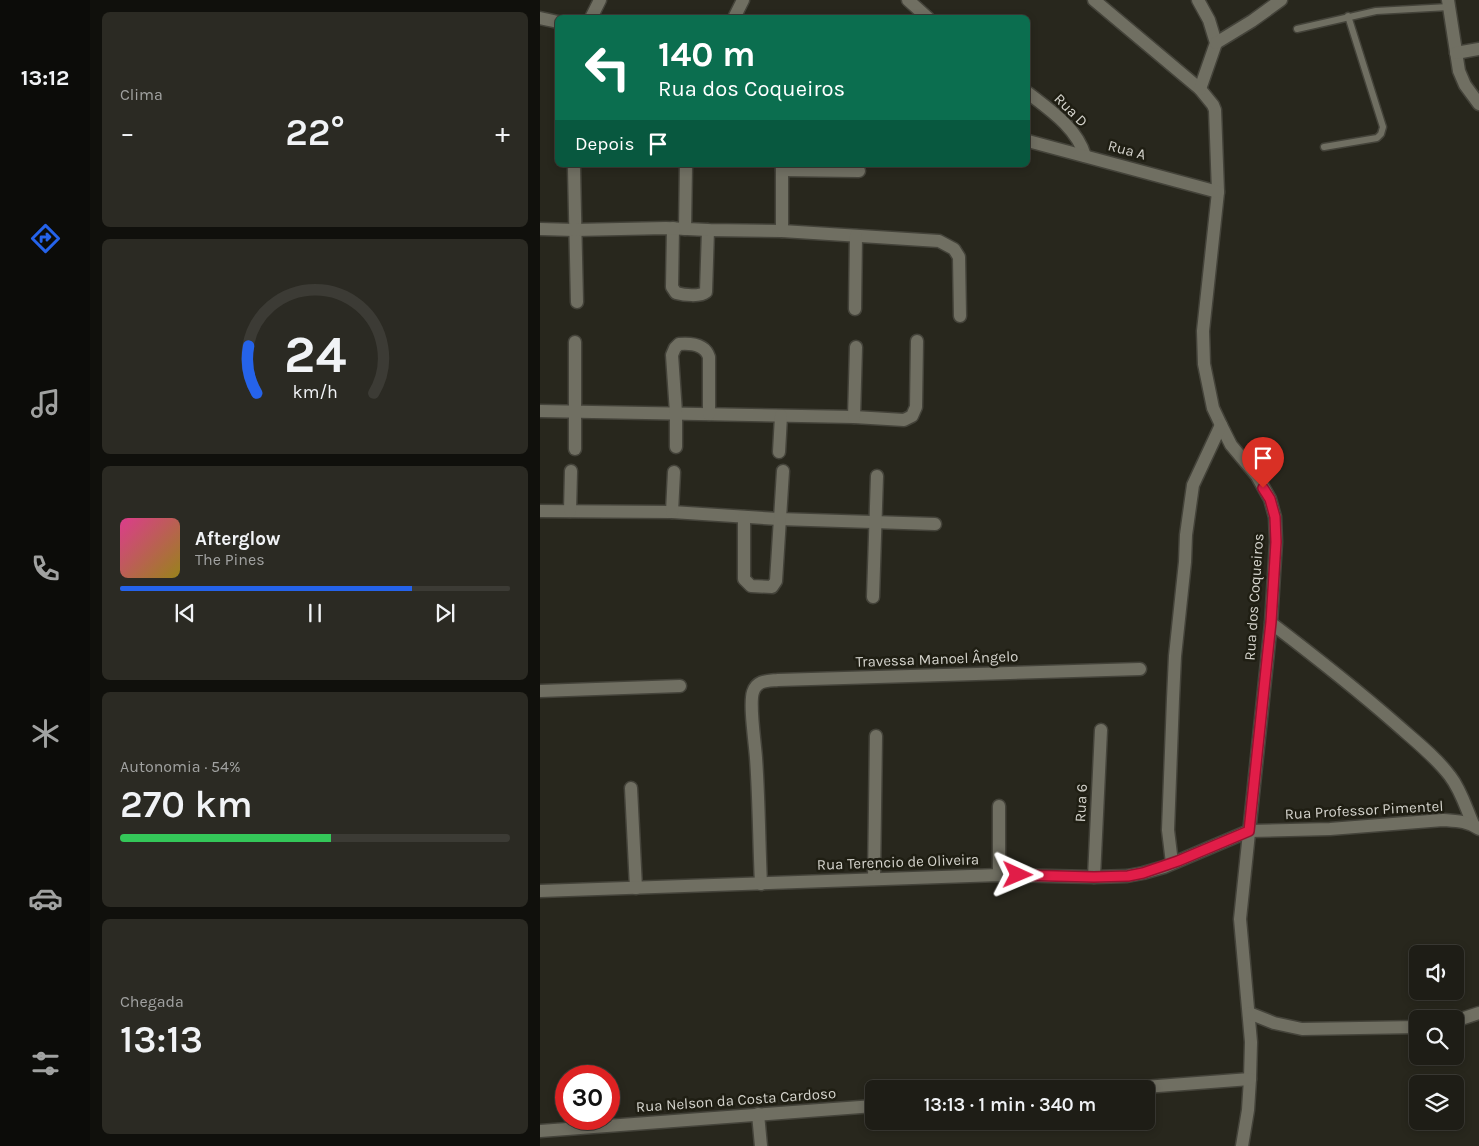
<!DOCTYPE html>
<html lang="pt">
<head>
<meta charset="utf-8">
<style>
	:root { --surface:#1e1d16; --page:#2b2a23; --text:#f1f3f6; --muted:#a1a2a1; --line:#3c3b35; --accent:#2563eb }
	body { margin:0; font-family:Karla,sans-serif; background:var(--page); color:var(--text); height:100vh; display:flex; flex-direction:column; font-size:19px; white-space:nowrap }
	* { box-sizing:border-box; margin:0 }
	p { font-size:16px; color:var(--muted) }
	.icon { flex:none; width:28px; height:28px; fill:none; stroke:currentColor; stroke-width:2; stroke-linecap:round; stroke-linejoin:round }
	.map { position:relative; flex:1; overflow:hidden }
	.drawer { display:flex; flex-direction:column; gap:12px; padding:12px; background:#10100c; width:450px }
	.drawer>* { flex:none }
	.top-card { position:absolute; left:15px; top:15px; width:475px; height:152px; border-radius:8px; box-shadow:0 2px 8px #0003,0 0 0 1px var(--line); background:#0b6e4f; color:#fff; overflow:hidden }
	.tools { position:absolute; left:869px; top:945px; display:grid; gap:10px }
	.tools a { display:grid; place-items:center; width:55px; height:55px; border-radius:8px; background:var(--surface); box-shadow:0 2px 8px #0003,0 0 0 1px var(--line); font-size:25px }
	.speed { position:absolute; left:15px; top:1065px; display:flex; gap:10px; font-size:25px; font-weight:700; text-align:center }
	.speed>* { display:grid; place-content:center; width:65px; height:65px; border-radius:50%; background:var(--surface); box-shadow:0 2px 8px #0003,0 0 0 1px var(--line); line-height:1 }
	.speed .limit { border:8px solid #d22; background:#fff; color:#111 }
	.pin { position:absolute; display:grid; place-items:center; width:42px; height:42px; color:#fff; margin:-51px -21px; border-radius:50% 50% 50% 0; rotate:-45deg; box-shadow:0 0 5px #0007 }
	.pin .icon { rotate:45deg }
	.me { position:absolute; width:55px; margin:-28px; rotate:91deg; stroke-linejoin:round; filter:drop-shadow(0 0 4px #0008) }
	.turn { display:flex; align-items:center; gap:18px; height:105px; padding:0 20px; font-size:22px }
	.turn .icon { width:65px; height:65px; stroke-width:2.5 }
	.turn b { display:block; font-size:35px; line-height:42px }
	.then { display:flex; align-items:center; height:48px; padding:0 20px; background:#0003; gap:10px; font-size:19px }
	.big { font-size:38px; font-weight:600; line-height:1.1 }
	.drawer .card { flex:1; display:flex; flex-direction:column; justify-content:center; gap:8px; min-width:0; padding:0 18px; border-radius:8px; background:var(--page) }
	.drawer .dial { align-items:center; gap:0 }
	.dial svg { height:130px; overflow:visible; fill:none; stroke:var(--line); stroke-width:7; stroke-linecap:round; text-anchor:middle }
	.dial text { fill:var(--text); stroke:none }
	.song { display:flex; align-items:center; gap:15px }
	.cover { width:60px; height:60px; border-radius:8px; background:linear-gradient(135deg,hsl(330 70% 55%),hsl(50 70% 35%)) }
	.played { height:5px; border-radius:2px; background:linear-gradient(90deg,var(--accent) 75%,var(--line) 75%) }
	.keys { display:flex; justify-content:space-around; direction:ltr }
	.heat { display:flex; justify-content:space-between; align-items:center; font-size:28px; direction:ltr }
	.charge { height:8px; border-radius:4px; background:linear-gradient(90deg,#34c759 54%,var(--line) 0) }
	.trip { position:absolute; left:325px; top:1080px; width:290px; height:50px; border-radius:8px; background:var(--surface); box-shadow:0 2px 8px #0003,0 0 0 1px var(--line); font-weight:600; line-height:50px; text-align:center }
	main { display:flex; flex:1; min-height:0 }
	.menu { display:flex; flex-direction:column; width:90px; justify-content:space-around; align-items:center; background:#0c0c09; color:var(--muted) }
	.menu .icon { width:35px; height:35px }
	.menu .current { color:var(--accent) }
	.menu b { font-size:22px; color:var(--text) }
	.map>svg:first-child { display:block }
</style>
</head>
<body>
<main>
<nav class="menu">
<b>13:12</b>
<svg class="icon current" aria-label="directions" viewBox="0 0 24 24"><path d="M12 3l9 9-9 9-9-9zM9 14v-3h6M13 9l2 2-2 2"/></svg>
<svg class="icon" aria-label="music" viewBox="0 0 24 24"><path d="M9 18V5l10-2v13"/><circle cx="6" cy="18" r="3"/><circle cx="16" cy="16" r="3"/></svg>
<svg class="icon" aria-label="phone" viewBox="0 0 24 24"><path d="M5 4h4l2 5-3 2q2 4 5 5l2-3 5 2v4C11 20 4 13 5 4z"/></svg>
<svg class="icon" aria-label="climate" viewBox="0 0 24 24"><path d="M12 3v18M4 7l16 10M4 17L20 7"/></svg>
<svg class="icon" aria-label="car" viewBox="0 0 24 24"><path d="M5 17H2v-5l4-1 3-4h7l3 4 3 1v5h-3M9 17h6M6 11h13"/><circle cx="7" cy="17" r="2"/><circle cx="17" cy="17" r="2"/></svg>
<svg class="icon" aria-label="filters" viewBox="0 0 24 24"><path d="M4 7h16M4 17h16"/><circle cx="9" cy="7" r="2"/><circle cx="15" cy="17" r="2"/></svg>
</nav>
<section class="drawer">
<div class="card"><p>Clima</p>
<div class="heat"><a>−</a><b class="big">22°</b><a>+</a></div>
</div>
<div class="card dial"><svg viewBox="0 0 100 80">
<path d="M14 69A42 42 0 1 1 86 69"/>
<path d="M14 69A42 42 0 0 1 9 40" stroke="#2563eb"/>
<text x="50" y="56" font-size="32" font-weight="700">24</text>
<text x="50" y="72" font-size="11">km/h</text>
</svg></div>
<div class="card">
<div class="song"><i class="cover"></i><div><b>Afterglow</b><p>The Pines</p></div></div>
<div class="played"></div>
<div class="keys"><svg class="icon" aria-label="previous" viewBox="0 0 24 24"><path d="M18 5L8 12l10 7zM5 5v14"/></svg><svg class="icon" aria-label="pause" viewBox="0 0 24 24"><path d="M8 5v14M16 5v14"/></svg><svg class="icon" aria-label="next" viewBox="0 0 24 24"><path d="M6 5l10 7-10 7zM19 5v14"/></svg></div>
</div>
<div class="card"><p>Autonomia · 54%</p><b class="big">270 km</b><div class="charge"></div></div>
<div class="card"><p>Chegada</p><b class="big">13:13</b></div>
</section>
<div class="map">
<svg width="939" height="1146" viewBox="0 0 939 1146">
	<rect width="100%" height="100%" fill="#28271d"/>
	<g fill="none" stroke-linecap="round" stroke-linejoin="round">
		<defs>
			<g id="lane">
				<path d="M757 29 836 11 909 7"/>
				<path d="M784 147 837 138 841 134 843 127 808 16"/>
			</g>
			<g id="street">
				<path d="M368 0 388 18"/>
				<path d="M554 0 660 89 673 105 675 110 678 192 663 331 664 364 673 408 681 425 691 445 717 476 730 499 735 517 736 542 731 623 700 919 711 1042 710 1079 708 1110 702 1146"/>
				<path d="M658 0 669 20 676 43 660 89"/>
				<path d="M908 0 919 71 925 85 939 104"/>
				<path d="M0 18 18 22"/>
				<path d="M51 18 60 0"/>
				<path d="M194 18 203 0"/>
				<path d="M676 43 712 21 741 0"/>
				<path d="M916 53 939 49"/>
				<path d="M488 93C510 110 537 128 545 156"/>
				<path d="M488 141 678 192"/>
				<path d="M34 169 37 302"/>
				<path d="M242 170 319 171"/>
				<path d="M133 228 132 287 136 293C144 295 160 297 166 292L168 230"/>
				<path d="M0 229 35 230 126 228 168 230 242 231 399 241 414 249 419 257 420 316"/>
				<path d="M145 229 146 165"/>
				<path d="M242 231V165"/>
				<path d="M315 309 316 236"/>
				<path d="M0 411 314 417 364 420 372 416 376 407 377 341"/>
				<path d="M314 417 316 347"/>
				<path d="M136 447V413L132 355 135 348 139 344C151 343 165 344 169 357V414"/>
				<path d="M35 449V342"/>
				<path d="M239 452 241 416"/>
				<path d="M0 511 132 512 239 519 395 524"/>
				<path d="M30 511 31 471"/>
				<path d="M132 512 134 472"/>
				<path d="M204 517V579L211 586 232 587 236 581 243 471"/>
				<path d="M333 597 337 476"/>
				<path d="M731 623C773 655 815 688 855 723 874 740 895 756 910 776 921 790 926 808 933 824"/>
				<path d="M0 691 140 686"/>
				<path d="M91 788 96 888"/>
				<path d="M632 863 628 830 633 699 635 656 645 562 646 535 653 485 681 425"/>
				<path d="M459 875V806"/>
				<path d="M554 877 561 730"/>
				<path d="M334 879 336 736"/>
				<path d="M221 884C219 842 219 800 216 758 215 743 209 704 213 692 217 680 227 681 238 680L600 669"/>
				<path d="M0 891 459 875 554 877 587 876 603 873 624 867 709 831 790 829 903 820C916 821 928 821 939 829"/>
				<path d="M709 1013 734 1023 762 1029 878 1027"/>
				<path d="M915 1021 939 1013"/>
				<path d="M578 1089 710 1079"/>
				<path d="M218 1114 221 1146"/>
				<path d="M0 1131 334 1106"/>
			</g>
		</defs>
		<use href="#lane" stroke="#44433a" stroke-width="9"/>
		<use href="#street" stroke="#44433a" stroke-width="15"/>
		<use href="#lane" stroke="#706f62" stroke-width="6"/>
		<use href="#street" stroke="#706f62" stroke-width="12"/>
	</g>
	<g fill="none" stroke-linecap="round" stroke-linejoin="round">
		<defs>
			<path id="route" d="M478 875 554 877 588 876 603 873 638 861 709 831 731 622 736 542 735 517 730 499 723 488"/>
		</defs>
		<use href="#route" stroke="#92132f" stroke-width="12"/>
		<use href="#route" stroke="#e11d48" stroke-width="9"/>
	</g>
	<g text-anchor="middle" stroke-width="5" stroke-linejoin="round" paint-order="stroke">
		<g font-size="15" fill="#d4d3cc" stroke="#1f1e13">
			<text transform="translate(531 110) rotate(45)" y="5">Rua D</text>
			<text transform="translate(587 150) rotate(15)" y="5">Rua A</text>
			<text transform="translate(714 597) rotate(-86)" y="5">Rua dos Coqueiros</text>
			<text transform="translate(397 659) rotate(-2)" y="5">Travessa Manoel Ângelo</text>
			<text transform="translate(541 803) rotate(-87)" y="5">Rua 6</text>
			<text transform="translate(824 810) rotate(-3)" y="5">Rua Professor Pimentel</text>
			<text transform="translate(358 862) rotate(-2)" y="5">Rua Terencio de Oliveira</text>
			<text transform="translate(196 1100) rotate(-4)" y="5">Rua Nelson da Costa Cardoso</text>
		</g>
	</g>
</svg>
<div class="tools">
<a><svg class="icon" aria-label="sound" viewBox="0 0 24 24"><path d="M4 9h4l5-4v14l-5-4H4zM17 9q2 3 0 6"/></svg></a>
<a><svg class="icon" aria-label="search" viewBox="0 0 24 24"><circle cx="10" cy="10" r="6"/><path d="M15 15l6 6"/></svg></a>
<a><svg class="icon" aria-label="layers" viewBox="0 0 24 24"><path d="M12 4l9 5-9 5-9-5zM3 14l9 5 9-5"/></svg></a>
</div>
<div class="speed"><div class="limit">30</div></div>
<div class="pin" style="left:723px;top:488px;background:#d93025"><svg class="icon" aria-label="arrive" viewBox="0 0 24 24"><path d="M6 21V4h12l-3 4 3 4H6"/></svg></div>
<svg class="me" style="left:478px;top:875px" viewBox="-20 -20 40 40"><path d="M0-17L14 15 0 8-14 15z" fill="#e11d48" stroke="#fff" stroke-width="4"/></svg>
<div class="trip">13:13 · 1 min · 340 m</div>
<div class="top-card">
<div class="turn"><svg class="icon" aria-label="left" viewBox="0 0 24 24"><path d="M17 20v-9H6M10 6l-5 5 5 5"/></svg><div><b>140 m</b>Rua dos Coqueiros</div></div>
<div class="then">Depois<svg class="icon" aria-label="arrive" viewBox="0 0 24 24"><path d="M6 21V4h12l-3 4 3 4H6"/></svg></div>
</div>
</div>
</main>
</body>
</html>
